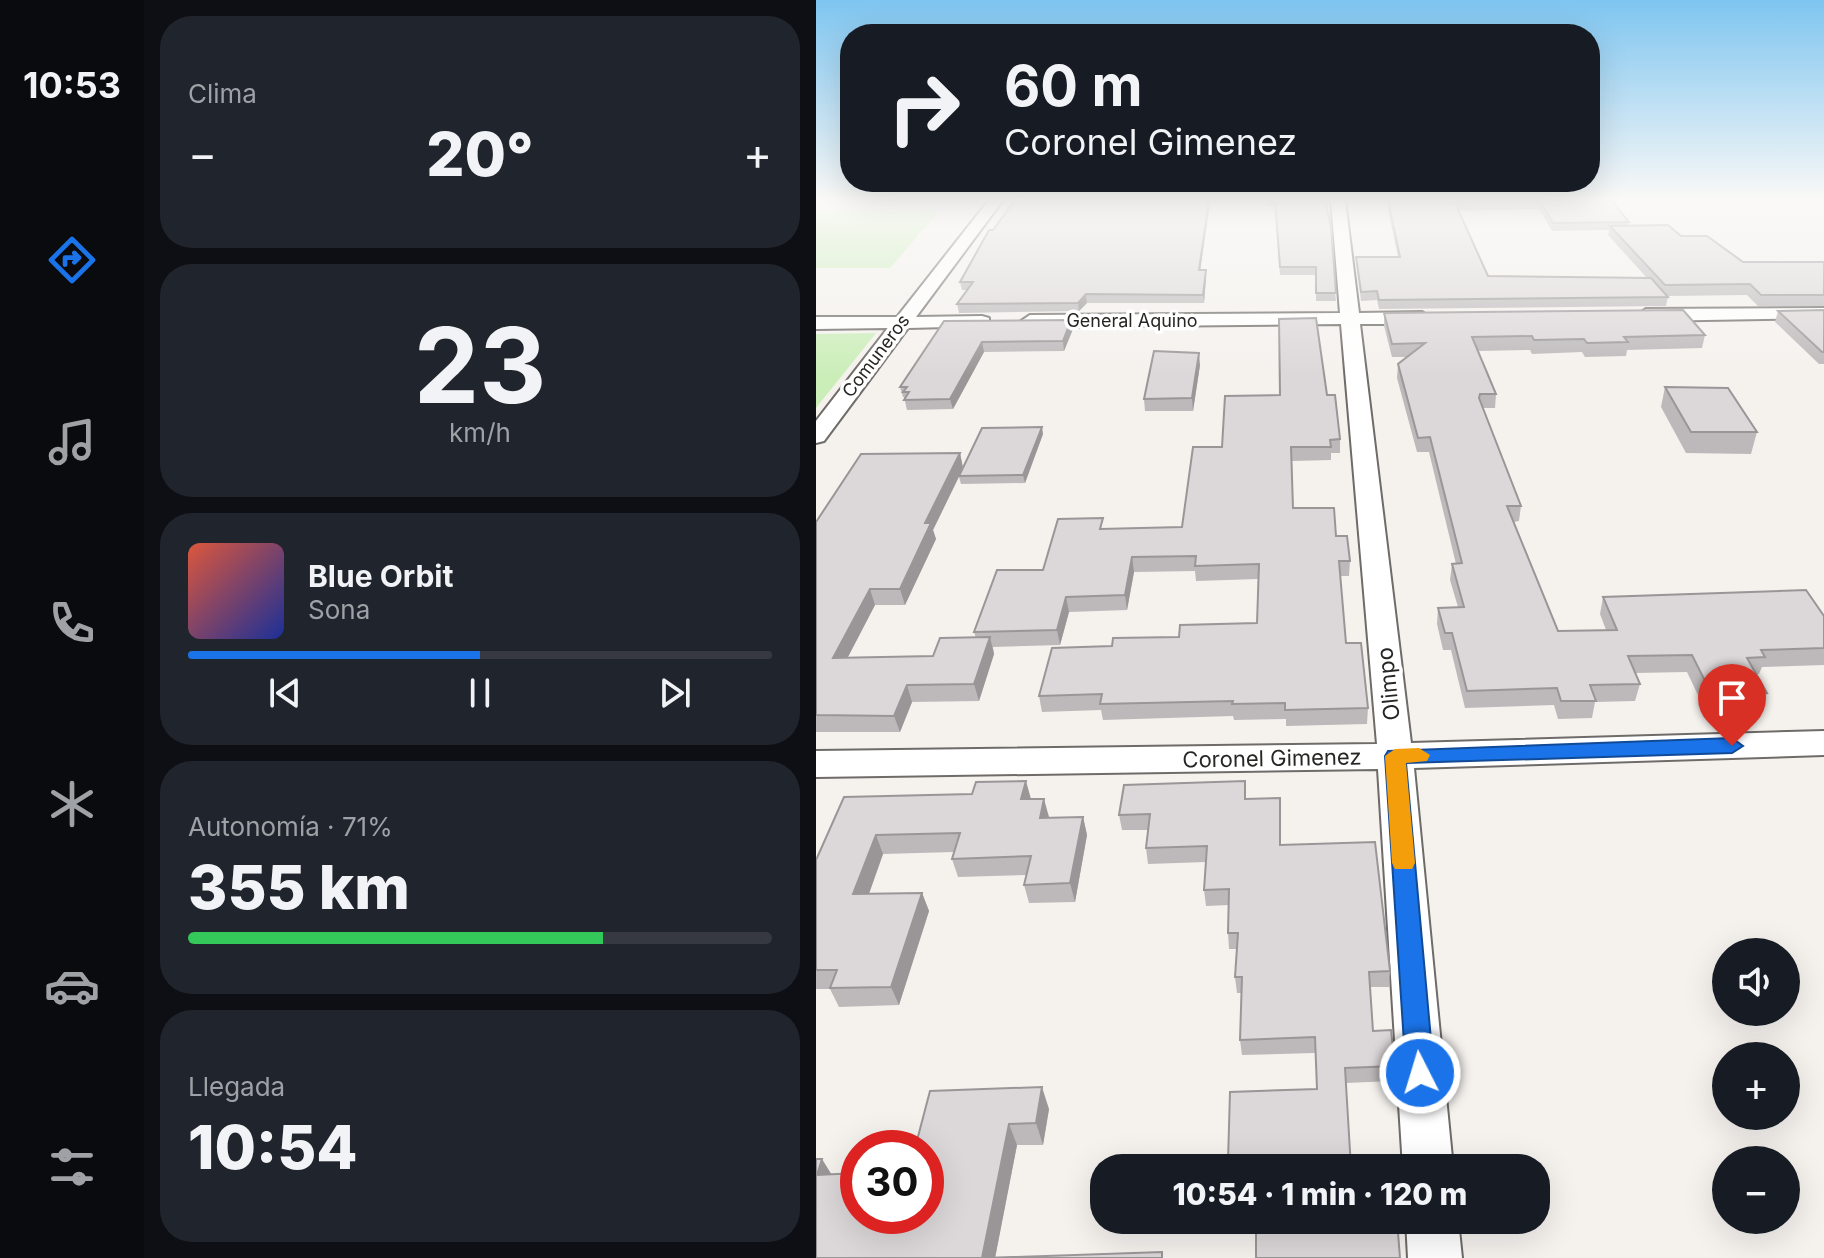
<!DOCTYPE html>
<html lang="es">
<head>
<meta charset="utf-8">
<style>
	:root { --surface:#171b24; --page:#20242c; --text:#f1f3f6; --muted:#9ea1a6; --line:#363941; --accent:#1a73e8 }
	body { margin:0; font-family:Inter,sans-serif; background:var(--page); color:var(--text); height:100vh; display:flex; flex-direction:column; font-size:30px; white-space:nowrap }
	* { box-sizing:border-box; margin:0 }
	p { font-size:26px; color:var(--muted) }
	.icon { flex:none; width:44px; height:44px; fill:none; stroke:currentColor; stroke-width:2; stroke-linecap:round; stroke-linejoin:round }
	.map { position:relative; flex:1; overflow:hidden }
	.sheet { display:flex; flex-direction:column; gap:16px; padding:16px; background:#0d0f14; width:672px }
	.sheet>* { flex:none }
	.top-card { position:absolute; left:24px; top:24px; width:760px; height:168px; border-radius:32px; box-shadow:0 8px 32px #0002; background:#171b24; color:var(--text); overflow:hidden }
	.buttons { position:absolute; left:896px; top:938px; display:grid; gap:16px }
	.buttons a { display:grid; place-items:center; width:88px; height:88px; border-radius:50%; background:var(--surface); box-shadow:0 8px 32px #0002; font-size:40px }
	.speed { position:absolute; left:24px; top:1130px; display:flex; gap:16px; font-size:40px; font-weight:700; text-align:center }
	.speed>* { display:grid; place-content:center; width:104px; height:104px; border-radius:50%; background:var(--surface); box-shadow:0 8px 32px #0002; line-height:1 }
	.speed .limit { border:12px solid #d22; background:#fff; color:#111 }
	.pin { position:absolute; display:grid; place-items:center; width:68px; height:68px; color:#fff; margin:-82px -34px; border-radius:50% 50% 50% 0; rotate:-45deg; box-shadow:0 0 8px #0007 }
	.pin .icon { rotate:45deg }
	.me { position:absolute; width:88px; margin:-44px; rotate:355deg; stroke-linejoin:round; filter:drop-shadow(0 0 6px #0008) }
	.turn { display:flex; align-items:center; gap:28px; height:168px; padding:0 32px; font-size:36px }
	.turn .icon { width:104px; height:104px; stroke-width:2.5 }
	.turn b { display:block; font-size:56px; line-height:68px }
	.big { font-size:60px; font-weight:800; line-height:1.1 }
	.sheet .card { flex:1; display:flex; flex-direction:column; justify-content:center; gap:12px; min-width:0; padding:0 28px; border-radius:32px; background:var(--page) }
	.sheet .dial { align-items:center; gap:0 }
	.dial b { font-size:104px; line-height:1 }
	.song { display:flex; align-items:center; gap:24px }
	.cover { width:96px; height:96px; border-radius:12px; background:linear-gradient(135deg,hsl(10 70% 55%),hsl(230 70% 35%)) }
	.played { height:8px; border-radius:4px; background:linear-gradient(90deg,var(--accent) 50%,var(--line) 50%) }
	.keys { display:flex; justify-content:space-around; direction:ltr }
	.heat { display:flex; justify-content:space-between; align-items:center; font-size:44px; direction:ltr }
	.charge { height:12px; border-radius:6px; background:linear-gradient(90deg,#34c759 71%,var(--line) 0) }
	.trip { position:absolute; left:274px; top:1154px; width:460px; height:80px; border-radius:32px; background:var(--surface); box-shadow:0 8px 32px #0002; font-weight:800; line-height:80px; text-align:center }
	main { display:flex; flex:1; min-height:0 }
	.tab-bar { display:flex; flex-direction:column; width:144px; justify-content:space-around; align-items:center; background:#090b0e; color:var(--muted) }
	.tab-bar .icon { width:56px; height:56px }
	.tab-bar .active { color:var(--accent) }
	.tab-bar b { font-size:36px; color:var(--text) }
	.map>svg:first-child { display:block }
</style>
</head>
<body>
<main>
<nav class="tab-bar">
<b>10:53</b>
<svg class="icon active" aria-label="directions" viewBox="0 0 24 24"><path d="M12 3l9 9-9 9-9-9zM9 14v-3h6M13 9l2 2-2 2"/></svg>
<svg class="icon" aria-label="music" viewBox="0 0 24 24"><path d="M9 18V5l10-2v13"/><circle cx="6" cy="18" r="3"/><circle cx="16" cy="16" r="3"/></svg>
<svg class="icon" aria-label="phone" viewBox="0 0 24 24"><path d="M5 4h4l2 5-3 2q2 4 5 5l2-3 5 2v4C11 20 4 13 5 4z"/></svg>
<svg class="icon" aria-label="climate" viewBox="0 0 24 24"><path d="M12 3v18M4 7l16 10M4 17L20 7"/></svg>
<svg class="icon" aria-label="car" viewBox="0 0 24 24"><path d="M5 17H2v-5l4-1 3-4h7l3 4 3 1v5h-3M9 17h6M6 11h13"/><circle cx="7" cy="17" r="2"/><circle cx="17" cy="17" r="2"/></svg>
<svg class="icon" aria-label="filters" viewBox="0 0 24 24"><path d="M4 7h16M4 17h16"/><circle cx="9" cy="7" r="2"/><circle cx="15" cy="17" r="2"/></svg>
</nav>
<section class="sheet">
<div class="card"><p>Clima</p>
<div class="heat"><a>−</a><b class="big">20°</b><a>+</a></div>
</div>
<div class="card dial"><b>23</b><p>km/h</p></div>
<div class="card">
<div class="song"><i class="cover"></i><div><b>Blue Orbit</b><p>Sona</p></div></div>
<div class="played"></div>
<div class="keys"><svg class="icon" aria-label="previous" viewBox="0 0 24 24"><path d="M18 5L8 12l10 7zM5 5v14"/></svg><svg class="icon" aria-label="pause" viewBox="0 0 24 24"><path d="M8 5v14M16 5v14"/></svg><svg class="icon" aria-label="next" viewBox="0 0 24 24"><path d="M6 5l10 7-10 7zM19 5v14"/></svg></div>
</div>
<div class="card"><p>Autonomía · 71%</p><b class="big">355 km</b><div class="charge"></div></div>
<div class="card"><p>Llegada</p><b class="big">10:54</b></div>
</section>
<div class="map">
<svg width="1008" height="1258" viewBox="0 0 1008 1258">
	<rect width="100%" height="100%" fill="#f5f2ee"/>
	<g fill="#cbeeb9">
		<path d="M124 210 74 268H0V212Z"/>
		<path d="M60 333 0 408V334Z"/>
	</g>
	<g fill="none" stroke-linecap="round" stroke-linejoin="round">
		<defs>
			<g id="street">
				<path d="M173 200H187L100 317 166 316 173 318V326L92 328 8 441 0 443V421L72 328 0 329V317H81Z"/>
				<path d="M515 200H529L543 313 606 312 615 318 606 324H544L595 743 1008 731V755L598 768 637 1168H587L562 769 0 777V751L561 744 525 324 214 327 205 321 214 315 524 313Z"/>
				<path d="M1008 308V318L830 321 821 315 830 309Z"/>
				<path d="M590 1220H642L646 1258H592Z"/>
			</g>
		</defs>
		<use href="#street" stroke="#6e6b68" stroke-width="4"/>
		<use href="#street" fill="#fff" fill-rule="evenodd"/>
	</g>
	<g fill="#bdb9bb" fill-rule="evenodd">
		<path d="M199 200H509L520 301H500V275H464L459 207H450L449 202 394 203 384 270H390V278L388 303H271L263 311 143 313 141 304 151 290H146L144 282 177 230Z"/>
		<path d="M570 200H795L813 222 812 225 865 236 927 262H1008V306H942L931 295 851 296 852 297 850 306 563 309 561 300 545 301 540 257H582ZM723 209 736 231 793 230 792 235 831 278 672 276 642 211Z"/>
		<path d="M1008 310V364H1003L959 322 962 311Z"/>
		<path d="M568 313 889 335 886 348 811 350 810 356 769 357 766 352 716 354 714 350 662 351 680 394 679 408H667L705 506 703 521 698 522 742 631 790 630 784 614 787 597 1008 616V665L946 667 943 674H941L951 693 945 710 890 712 871 672 819 673 824 684 819 701 779 702 776 718 742 719 738 705 649 708 635 650H627L621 624 622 608 642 607 634 580 636 564H640L613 452H601L581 378 582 364 591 357H576L568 326Z"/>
		<path d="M255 320 257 329 248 351 168 352 137 409 91 410 88 397H87L84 387 128 321Z"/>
		<path d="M384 365 377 411H329L328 399Z"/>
		<path d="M849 387 941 432 935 454 870 453 845 407Z"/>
		<path d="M511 395 524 439V453H515V460L476 461 477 508 520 536 534 561 533 576H524L530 643 552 708 551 724 470 726V719L418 720 417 716 287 720 285 710 226 712 223 696 296 646 363 637 441 623 442 579 380 581 379 571 318 572 311 610 253 612 244 645 177 647 178 654 163 701 96 702 84 732H0V522L144 453 147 468 227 434 209 483 145 484 143 477 117 530 120 539 89 605H59L32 657 117 656 160 638 158 632 227 570 289 529 366 527 406 447Z"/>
		<path d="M28 797 215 799 233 818 267 817 271 835 259 902 213 903 208 885 210 875 142 877 136 859 138 852 67 854 53 894 106 893 113 911 83 1005 23 1007 14 989H0V860Z"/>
		<path d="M430 799 465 814 464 845 574 971 573 987H554L557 1031 579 1066 577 1081 530 1083 535 1168H413L412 1161 501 1089 499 1053 426 1055 424 1040 426 993H421L419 977 421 949H413L412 933 413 905 390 906 388 890 390 862 332 864 330 848 332 830H306L303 815Z"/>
		<path d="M233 1109 227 1145H201L179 1258H0L16 1174 110 1216V1148Z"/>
	</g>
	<g fill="#9a9698">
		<path d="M393 200 394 203 383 278V270Z"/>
		<path d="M390 270V278L388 303 387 295Z"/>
		<path d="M270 294 271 303 263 311 262 303Z"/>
		<path d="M255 320 257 329 248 351 247 341Z"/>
		<path d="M166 342 168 352 137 409 134 399Z"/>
		<path d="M383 353 384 365 377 411 376 398Z"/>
		<path d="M226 427 227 434 209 483 207 475Z"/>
		<path d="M144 453 147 468 117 530 120 539 89 605 84 589 109 523Z"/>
		<path d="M316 557 318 572 311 610 309 595Z"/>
		<path d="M54 589 59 605 23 674 17 658Z"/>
		<path d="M250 597 253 612 244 645 241 630Z"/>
		<path d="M174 637 178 654 163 701 158 684Z"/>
		<path d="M91 685 96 702 84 732 78 716Z"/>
		<path d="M210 781 215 799H205Z"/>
		<path d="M228 799 233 817 224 818Z"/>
		<path d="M267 817 271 835 259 902 254 883Z"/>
		<path d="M60 835 67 854 46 913 37 894Z"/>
		<path d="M106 893 113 911 83 1005 75 987Z"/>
		<path d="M226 1087 233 1109 227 1145 220 1123Z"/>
		<path d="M193 1124 201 1145 179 1258H166Z"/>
		<path d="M6 1159 19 1180 1 1175Z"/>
	</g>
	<g fill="#dcd7d9" stroke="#9a9698" stroke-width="2">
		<path d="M199 200H393L383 270H390L387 295 270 294 262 303 141 304 157 282H144L173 230H177Z"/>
		<path d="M459 200H509L515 227 520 293H500V267H464Z"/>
		<path d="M572 200H795L813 222 737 223 724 201 639 203 672 276 835 278 852 297 563 300 561 291 545 292 540 257H584Z"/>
		<path d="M852 225 865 236H891L927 262H1008V295H945L934 284 849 285 794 226Z"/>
		<path d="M867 310 889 335 808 337 812 342 771 343 768 339 718 340 716 336 656 337 680 394H664L663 398 705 506H691L742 631 801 630 787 597 990 590 1008 616V648L945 650 949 657 931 658 951 693 896 695 876 655 812 656 824 684 774 685 780 701H745L741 688 651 691 636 633H629L622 608 648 607 636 564 646 563 614 437 602 438 582 364 609 343 576 344 568 313Z"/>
		<path d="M1008 310V352H1006L962 311Z"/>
		<path d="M500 318 511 395H519L524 439 514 440 515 447H475L477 508H518L520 536H531L534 561H523L530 643H545L552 708 469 710V703L416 704 417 701 284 704 286 694 223 696 236 648 296 646 297 638 363 637 364 625 441 623 443 564 379 566 380 556 316 557 309 595 250 597 241 630 158 632 181 570H227L242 519 287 518 284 529 366 527 377 447H406L409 396 464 395 463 319Z"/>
		<path d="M255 320 247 341 166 342 134 399 88 400 93 392H87L91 387H84L128 321Z"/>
		<path d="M338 351 383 353 376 398 328 399Z"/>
		<path d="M849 387 912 388 941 432H875Z"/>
		<path d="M226 427 207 475 143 476 166 428Z"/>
		<path d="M144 453 109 523H115L84 589H54L17 658 117 656 124 638 174 637 158 684 91 685 78 716 0 715V522L45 454Z"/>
		<path d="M210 781 205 799H228L224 818 267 817 254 883 208 885 215 856 136 859 144 833 60 835 37 894 106 893 75 987 14 988 21 970H0V860L28 797 156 794 160 782Z"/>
		<path d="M429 781V799L464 798V845L559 842 574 971 553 972 557 1031 575 1030 579 1066 529 1068 535 1168H441V1160L412 1161 414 1092 501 1089 499 1037 424 1040 426 977H419L422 933H412L413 889 388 890 391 846 330 848 334 814 303 815 308 785Z"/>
		<path d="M226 1087 220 1123 193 1124 166 1258H0V1159H6L1 1175 42 1173V1216H110V1148H99L114 1091Z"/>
		<path d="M440 1220H581L584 1258H440Z"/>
		<path d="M346 1252V1258H168Z"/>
	</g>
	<linearGradient id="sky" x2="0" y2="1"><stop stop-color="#7ec5f0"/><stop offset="0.53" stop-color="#faf9f7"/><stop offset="1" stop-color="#faf9f7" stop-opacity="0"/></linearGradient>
	<rect width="1008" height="376" fill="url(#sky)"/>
	<path fill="#1a73e8" stroke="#114b97" stroke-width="2" d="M916 738 927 746 916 753 590 763 618 1073 614 1082 604 1086 594 1082 590 1073 569 756 572 751Z"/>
	<path fill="#f59e0b" d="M603 748 614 755 611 761 590 763 599 863 596 869H579L576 863 569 756 579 749Z"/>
	<g text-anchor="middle" stroke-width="7" stroke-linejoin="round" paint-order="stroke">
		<g font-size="18" fill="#272624" stroke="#fff">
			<text x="316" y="327">General Aquino</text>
			<text transform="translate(60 356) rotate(-53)" y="6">Comuneros</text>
		</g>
		<g font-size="22" fill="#272624" stroke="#fff">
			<text transform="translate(572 684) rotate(-96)" y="8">Olimpo</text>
			<text transform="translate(456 758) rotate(-1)" y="8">Coronel Gimenez</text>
		</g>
	</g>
</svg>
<div class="buttons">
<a><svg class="icon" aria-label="sound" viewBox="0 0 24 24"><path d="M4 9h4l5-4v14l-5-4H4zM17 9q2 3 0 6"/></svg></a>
<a>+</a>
<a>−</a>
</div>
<div class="speed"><div class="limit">30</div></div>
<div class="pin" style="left:916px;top:746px;background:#d93025"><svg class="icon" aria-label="arrive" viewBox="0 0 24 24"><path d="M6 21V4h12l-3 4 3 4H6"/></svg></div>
<svg class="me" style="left:604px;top:1073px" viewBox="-20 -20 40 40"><circle r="17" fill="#1a73e8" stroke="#fff" stroke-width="3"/><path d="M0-11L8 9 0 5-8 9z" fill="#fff"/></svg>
<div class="trip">10:54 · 1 min · 120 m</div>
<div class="top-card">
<div class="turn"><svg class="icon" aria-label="right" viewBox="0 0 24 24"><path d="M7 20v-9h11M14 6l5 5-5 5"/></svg><div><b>60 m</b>Coronel Gimenez</div></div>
</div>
</div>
</main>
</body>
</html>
